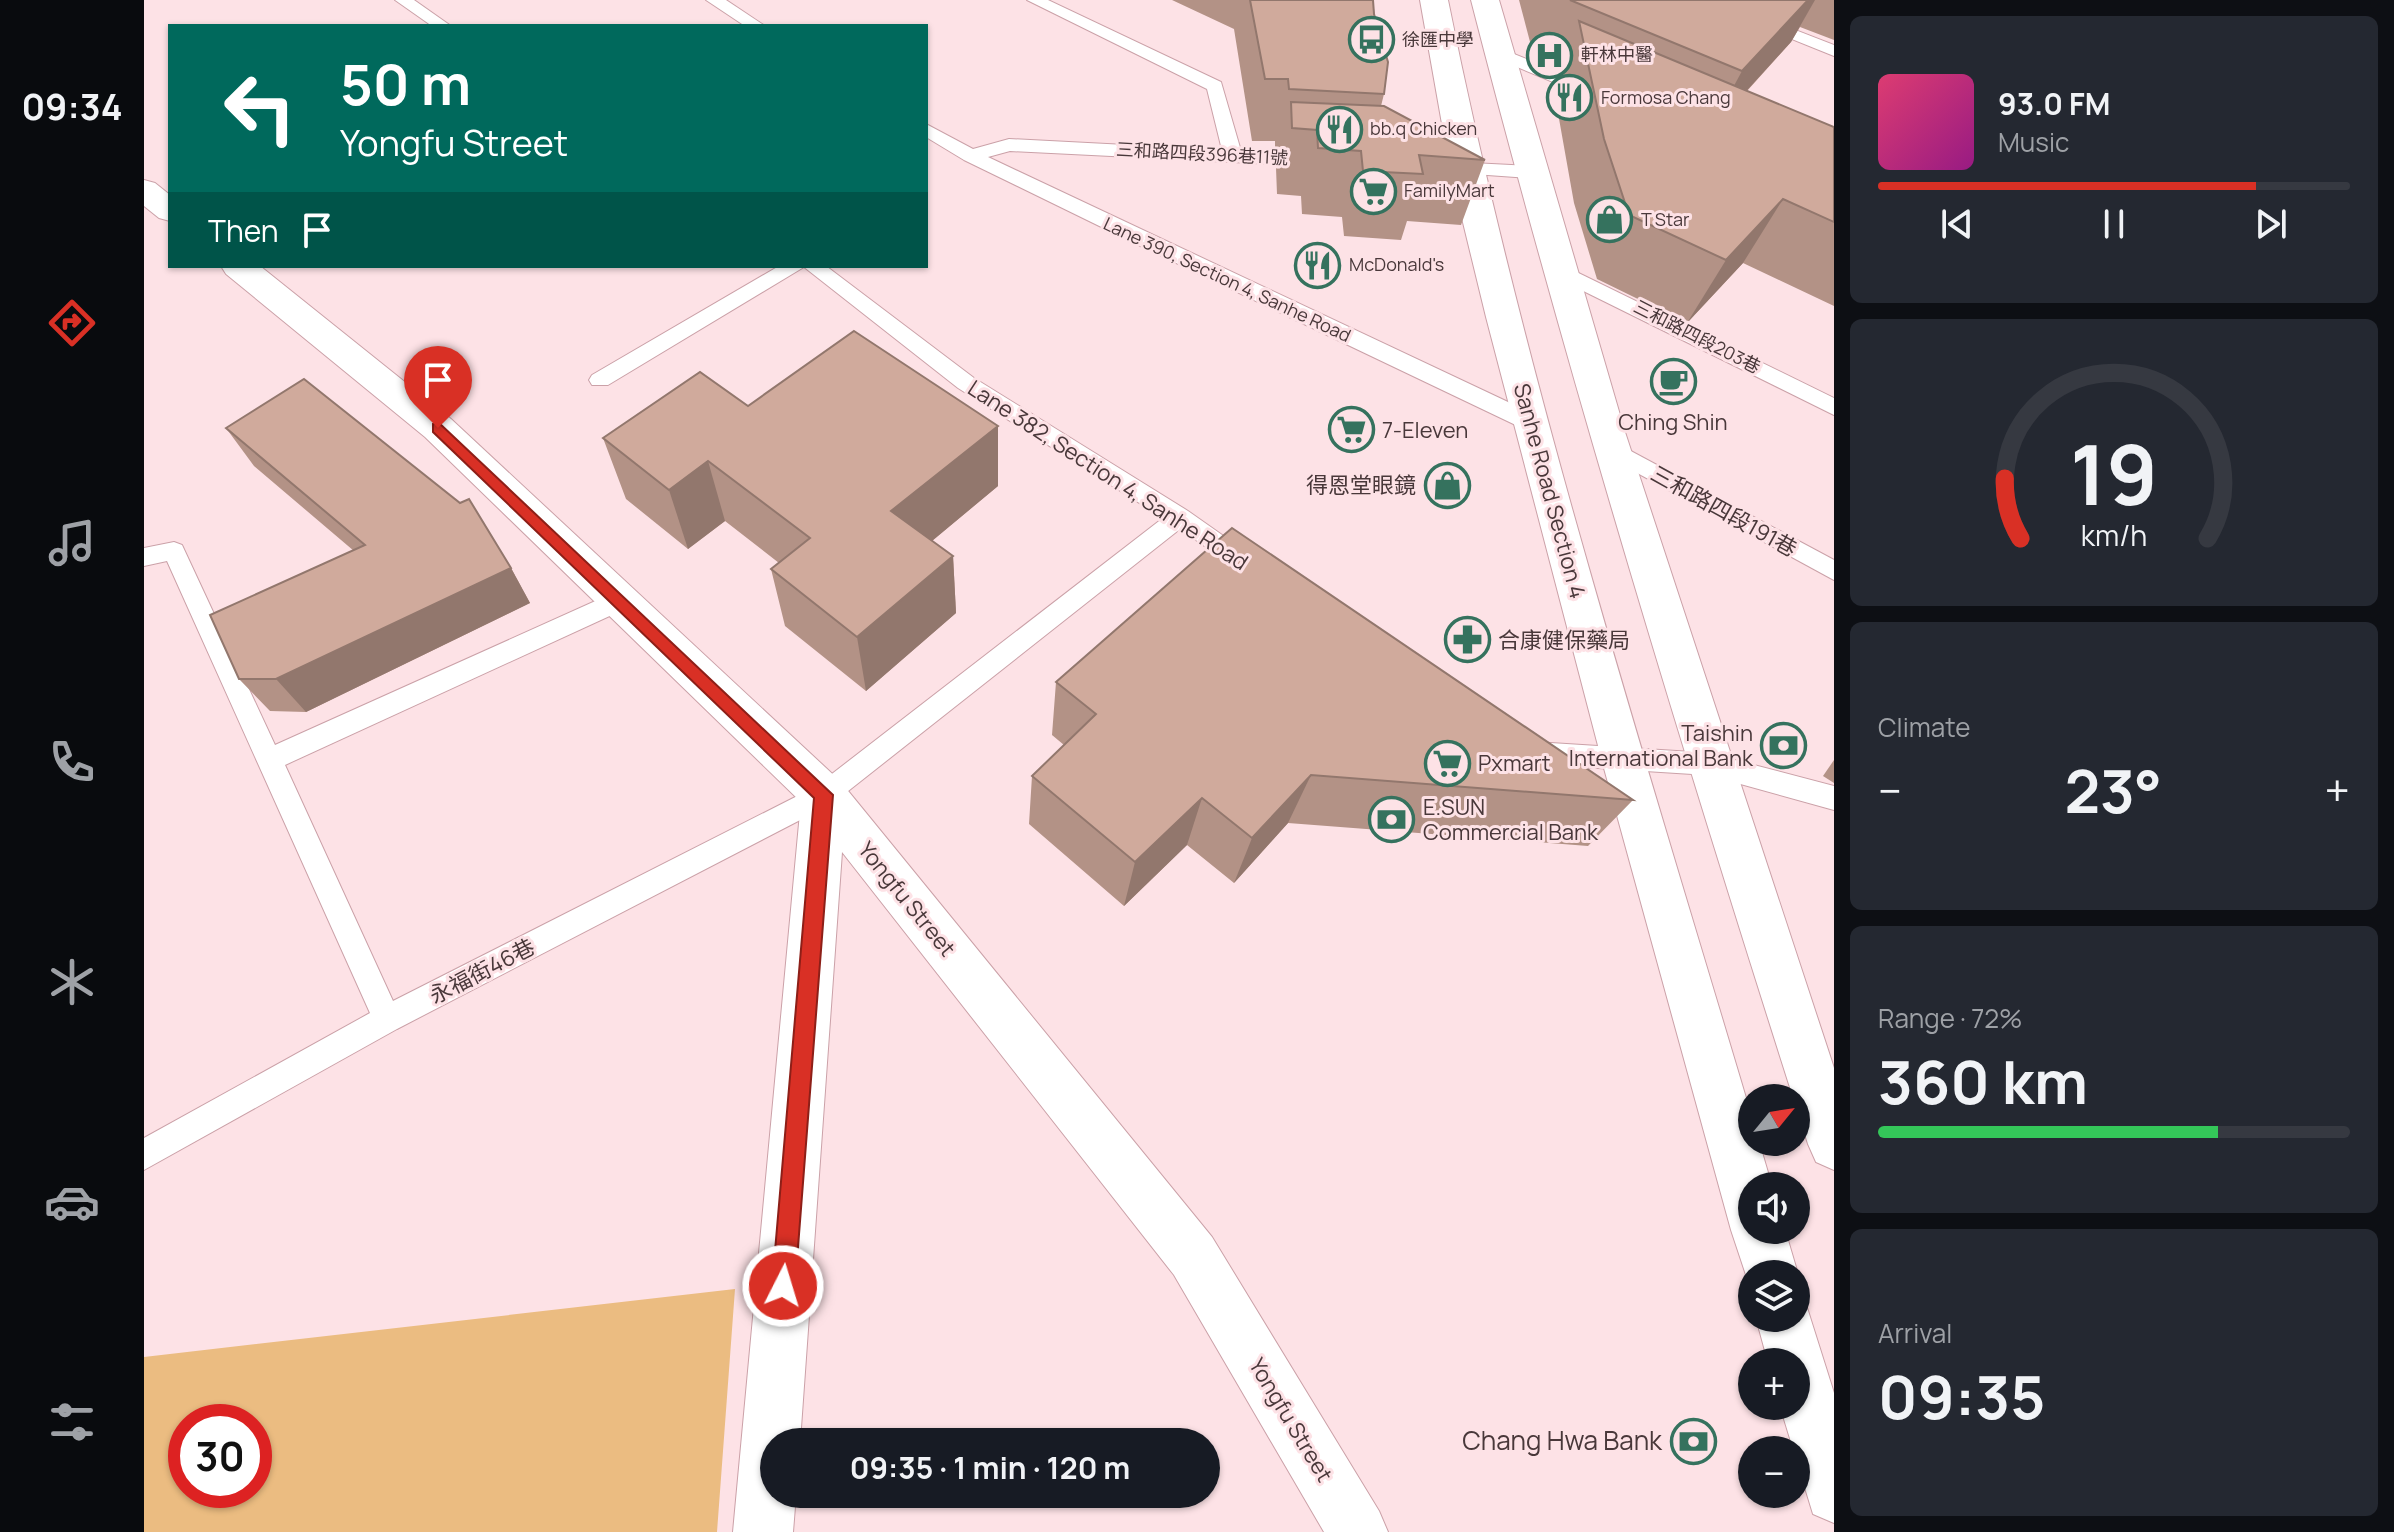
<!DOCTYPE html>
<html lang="en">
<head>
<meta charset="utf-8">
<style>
	:root { --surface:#171b24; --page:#242831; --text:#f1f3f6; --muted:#9ea1a6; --line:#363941; --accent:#d93025 }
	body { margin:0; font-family:Manrope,"Noto Sans TC",sans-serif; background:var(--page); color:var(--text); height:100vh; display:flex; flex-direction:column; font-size:30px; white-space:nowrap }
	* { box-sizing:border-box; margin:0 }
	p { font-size:26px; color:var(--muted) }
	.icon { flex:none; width:44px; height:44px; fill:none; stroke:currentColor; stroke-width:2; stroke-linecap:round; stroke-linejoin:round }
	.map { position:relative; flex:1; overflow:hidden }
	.side { display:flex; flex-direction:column; gap:16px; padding:16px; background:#0d0f14; width:560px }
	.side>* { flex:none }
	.guide { position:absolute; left:24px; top:24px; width:760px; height:244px; border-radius:0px; box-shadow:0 2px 6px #0004; background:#00695c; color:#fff; overflow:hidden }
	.needle { width:52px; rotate:60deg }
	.tools { position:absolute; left:1594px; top:1084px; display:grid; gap:16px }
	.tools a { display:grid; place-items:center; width:72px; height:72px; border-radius:50%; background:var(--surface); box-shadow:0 2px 6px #0004; font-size:40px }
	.speed { position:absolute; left:24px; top:1404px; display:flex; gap:16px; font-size:40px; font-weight:700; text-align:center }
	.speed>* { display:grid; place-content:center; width:104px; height:104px; border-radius:50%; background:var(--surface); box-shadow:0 2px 6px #0004; line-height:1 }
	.speed .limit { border:12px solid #d22; background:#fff; color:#111 }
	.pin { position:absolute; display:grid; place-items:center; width:68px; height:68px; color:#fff; margin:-82px -34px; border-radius:50% 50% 50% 0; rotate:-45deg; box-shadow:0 0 8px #0007 }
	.pin .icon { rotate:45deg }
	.me { position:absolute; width:88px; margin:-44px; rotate:5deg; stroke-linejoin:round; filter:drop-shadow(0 0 6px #0008) }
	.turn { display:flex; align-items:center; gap:28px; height:168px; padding:0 40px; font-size:36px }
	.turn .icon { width:104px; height:104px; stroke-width:2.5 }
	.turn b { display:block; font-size:56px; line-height:68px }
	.then { display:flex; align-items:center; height:76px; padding:0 40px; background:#0003; gap:16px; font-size:30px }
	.big { font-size:60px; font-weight:700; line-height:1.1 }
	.side .widget { flex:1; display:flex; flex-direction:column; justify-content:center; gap:12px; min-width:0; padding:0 28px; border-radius:12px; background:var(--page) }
	.side .dial { align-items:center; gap:0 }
	.dial svg { height:208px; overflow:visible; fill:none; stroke:var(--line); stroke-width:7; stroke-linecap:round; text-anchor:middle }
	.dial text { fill:var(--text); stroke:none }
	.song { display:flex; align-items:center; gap:24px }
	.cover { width:96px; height:96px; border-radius:12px; background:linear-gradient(135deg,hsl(340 70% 55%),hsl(310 70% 35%)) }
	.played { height:8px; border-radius:4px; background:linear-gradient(90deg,var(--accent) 80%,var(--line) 80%) }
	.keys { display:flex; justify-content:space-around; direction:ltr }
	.heat { display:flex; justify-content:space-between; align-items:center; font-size:44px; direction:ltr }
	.charge { height:12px; border-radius:6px; background:linear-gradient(90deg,#34c759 72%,var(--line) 0) }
	.trip { position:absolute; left:616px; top:1428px; width:460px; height:80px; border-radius:40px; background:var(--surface); box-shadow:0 2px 6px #0004; font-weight:700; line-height:80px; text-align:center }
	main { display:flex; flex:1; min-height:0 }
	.dock { display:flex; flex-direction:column; width:144px; justify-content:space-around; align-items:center; background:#090b0e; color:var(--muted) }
	.dock .icon { width:56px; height:56px }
	.dock .current { color:var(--accent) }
	.dock b { font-size:36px; color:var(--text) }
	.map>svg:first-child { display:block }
</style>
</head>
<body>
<main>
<nav class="dock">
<b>09:34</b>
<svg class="icon current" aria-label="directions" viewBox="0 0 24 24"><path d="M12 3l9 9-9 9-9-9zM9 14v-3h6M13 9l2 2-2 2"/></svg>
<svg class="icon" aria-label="music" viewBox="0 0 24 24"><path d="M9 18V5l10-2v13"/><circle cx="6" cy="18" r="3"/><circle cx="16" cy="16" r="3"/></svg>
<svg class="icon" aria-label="phone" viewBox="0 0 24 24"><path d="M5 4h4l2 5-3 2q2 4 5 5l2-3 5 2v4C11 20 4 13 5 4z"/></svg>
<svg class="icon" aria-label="climate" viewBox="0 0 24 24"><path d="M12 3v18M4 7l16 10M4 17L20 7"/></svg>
<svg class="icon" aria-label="car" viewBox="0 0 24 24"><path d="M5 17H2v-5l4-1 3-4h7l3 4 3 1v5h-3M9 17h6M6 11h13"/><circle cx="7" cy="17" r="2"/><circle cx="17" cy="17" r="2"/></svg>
<svg class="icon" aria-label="filters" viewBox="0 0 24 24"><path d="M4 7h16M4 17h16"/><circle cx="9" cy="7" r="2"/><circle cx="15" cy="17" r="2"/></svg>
</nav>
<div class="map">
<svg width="1690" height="1532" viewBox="0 0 1690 1532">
	<rect width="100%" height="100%" fill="#fde2e6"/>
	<path fill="#ebbc81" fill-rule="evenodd" d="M591 1289 573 1532H0V1357ZM42 1422H110V1490H42Z"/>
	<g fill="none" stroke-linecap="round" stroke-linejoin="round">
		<defs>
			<g id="service">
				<path d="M251 0H270L307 26H288Z"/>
				<path d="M562 0H582L621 26H601Z"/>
				<path d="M883 0H904L1077 82 1097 151 1169 154 1178 160 1169 166 866 151 844 157 1396 417 1399 423 1396 429H1380L986 241 820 160 782 137V124L829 149 865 139 1078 150 1063 89Z"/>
				<path d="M1551 0H1574L1690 45V56Z"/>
				<path d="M1355 48 1450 86 1453 90 1444 95 1438 94 1349 57 1346 53Z"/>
				<path d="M1308 162 1386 166 1395 172 1386 178 1301 172V164Z"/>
				<path d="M1414 263 1690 398V415L1407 275 1404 270Z"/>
				<path d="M635 266H682L830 378 1044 511 1108 556 1112 562 1108 568H1092L1036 529 689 803 253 1029 0 1170V1138L226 1013 23 561 0 566V548L30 542 38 545 131 745 467 594 475 591 483 594 487 601 483 608 141 765 249 1001 671 787 1019 518 814 388 660 267 464 385H448L445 380 448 375Z"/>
				<path d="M1470 442 1690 560V580L1462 456 1459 450 1462 444Z"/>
				<path d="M1391 742 1564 753 1690 786V810L1564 775 1391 764 1382 761 1378 753 1382 745Z"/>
			</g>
			<g id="minor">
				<path d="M0 180 11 183 26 195V221L15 218 0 206Z"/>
				<path d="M77 266H116L307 419 696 781 1068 1237 1235 1511 1244 1532H1180L1030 1275 698 852 656 1442H630V1494H652L649 1532H589L657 802 281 437 82 274Z"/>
			</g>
			<g id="secondary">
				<path d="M1276 0H1304C1380 379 1498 748 1608 1118V1142H1615L1628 1186H1608V1230H1641L1654 1274 1652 1280V1274H1608V1293L1587 1230 1458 761 1342 317 1306 169Z"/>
				<path d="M1327 0H1355L1481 432 1690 1068V1170L1672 1162 1664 1144C1544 769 1426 385 1327 0Z"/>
				<path d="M1652 1295 1660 1298 1690 1393V1523L1669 1514 1636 1406H1652V1362H1624L1612 1318H1652Z"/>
			</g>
		</defs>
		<use href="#service" stroke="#cba1a8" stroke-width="2"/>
		<use href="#minor" stroke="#cba1a8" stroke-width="2"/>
		<use href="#secondary" stroke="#cba1a8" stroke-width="2"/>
		<use href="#service" fill="#fff" fill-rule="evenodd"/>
		<use href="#minor" fill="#fff" fill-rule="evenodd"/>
		<use href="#secondary" fill="#fff" fill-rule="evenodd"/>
	</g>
	<g fill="#b39286">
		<path d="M1028 0H1229L1240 94 1237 106 1341 160 1317 225 1263 221 1257 240 1200 236 1198 217 1158 214 1157 196 1133 194 1132 168 1136 150H1131V141H1108L1090 29Z"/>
		<path d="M1375 0H1690V40L1656 27 1647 42 1603 91 1690 127V306L1599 263 1543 323 1453 279 1430 203 1409 85 1416 68 1390 57Z"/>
		<path d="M82 428 367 568 386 603 162 712 126 711 95 679 210 551 110 466Z"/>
		<path d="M459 438 854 486 788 541 809 556 812 613 722 691 641 626 627 569 635 563 581 521 544 549 482 499Z"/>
		<path d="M912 682 1489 800 1444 846 1144 823 1090 883 1043 845 980 906 885 824 888 776 920 745 908 735Z"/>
		<path d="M1690 760V783L1679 776Z"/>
	</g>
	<g fill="#92776d">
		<path d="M1664 0H1671L1647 42 1565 132 1598 71Z"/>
		<path d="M1639 199 1599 263 1543 323 1582 260Z"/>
		<path d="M854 426V486L753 570 747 511Z"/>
		<path d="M564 461 581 521 544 549 525 490Z"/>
		<path d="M809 556 812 613 722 691 713 637Z"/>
		<path d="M367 568 386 603 162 712 132 679Z"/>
		<path d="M1167 775 1144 823 1090 883 1108 838Z"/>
		<path d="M1058 798 1043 845 980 906 991 862Z"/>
	</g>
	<g fill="#d0aa9c" stroke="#92776d" stroke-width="2">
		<path d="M1106 0H1229L1230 14 1244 62 1240 94 1145 89 1144 79H1121Z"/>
		<path d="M1426 0H1664L1598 71Z"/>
		<path d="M1435 21 1690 127V222L1639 199 1582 260 1485 215 1460 139Z"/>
		<path d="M1147 102 1240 106 1341 160 1275 155 1279 174 1219 171 1217 151 1174 148 1173 130 1148 128Z"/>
		<path d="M710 331 854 426 747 511 809 556 713 637 627 569 666 538 564 461 525 490 459 438 556 372 604 406Z"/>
		<path d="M160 379 316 503 325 499 367 568 132 679H95L66 615 221 545 82 428Z"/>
		<path d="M1088 528 1489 800 1167 775 1108 838 1058 798 991 862 888 776 952 714 912 682Z"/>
	</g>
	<path fill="#d93025" stroke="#8d1f18" stroke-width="2" d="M294 422 689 795 651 1286 647 1294 639 1298 631 1294 628 1286 670 798 289 432V424Z"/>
	<defs>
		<symbol id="bus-ring" viewBox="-11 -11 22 22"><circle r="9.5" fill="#fde2e6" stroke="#35725e" stroke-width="1.5"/><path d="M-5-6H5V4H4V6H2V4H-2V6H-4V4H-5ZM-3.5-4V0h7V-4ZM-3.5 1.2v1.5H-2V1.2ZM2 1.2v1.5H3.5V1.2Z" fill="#35725e"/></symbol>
		<symbol id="hospital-ring" viewBox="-11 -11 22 22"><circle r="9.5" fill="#fde2e6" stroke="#35725e" stroke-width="1.5"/><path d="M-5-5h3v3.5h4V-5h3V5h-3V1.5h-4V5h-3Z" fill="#35725e"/></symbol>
		<symbol id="restaurant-ring" viewBox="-11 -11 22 22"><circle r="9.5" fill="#fde2e6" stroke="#35725e" stroke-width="1.5"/><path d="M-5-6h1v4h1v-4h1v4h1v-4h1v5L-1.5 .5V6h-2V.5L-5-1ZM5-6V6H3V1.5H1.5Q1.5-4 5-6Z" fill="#35725e"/></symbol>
		<symbol id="supermarket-ring" viewBox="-11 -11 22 22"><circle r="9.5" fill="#fde2e6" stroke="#35725e" stroke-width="1.5"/><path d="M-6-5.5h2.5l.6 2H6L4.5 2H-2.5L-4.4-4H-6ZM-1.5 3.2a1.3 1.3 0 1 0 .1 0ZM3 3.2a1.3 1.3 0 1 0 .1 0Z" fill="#35725e"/></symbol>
		<symbol id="shop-ring" viewBox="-11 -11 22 22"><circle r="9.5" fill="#fde2e6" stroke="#35725e" stroke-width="1.5"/><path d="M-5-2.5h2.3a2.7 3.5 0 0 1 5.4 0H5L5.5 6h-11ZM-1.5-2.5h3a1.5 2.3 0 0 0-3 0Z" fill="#35725e"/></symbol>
		<symbol id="cafe-ring" viewBox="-11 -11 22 22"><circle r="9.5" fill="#fde2e6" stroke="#35725e" stroke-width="1.5"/><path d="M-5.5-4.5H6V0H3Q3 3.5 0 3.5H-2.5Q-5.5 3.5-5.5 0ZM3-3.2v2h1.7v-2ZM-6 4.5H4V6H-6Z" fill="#35725e"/></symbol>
		<symbol id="pharmacy-ring" viewBox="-11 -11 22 22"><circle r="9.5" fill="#fde2e6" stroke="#35725e" stroke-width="1.5"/><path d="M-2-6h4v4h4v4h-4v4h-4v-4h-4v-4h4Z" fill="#35725e"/></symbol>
		<symbol id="bank-ring" viewBox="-11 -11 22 22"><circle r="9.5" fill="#fde2e6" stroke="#35725e" stroke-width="1.5"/><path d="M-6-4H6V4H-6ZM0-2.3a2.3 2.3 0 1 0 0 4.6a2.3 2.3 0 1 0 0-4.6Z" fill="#35725e"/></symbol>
	</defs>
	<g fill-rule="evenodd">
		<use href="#bus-ring" x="1202" y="14" width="51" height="51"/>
		<use href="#hospital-ring" x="1380" y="30" width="51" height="51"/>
		<use href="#restaurant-ring" x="1400" y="72" width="51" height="51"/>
		<use href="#restaurant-ring" x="1170" y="104" width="51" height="51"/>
		<use href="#supermarket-ring" x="1204" y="166" width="51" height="51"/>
		<use href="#shop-ring" x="1440" y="194" width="51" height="51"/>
		<use href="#restaurant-ring" x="1148" y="240" width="51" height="51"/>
		<use href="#cafe-ring" x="1504" y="356" width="51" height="51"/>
		<use href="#supermarket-ring" x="1182" y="404" width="51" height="51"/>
		<use href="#shop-ring" x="1278" y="460" width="51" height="51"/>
		<use href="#pharmacy-ring" x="1298" y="614" width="51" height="51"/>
		<use href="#bank-ring" x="1614" y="720" width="51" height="51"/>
		<use href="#supermarket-ring" x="1278" y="738" width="51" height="51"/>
		<use href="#bank-ring" x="1222" y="794" width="51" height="51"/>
		<use href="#bank-ring" x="1524" y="1416" width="51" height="51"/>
	</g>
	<g text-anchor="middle" stroke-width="6" stroke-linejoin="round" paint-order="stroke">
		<g font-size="18" fill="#49383a" stroke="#fde2e6" text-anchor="start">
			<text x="1258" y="46">徐匯中學</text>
			<text x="1437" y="61">軒林中醫</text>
			<text x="1457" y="104">Formosa Chang</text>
			<text x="1226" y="135">bb.q Chicken</text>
			<text x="1260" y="197">FamilyMart</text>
			<text x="1497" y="226">T Star</text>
			<text x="1205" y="271">McDonald's</text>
		</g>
		<g font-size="18" fill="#49383a" stroke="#fde2e6">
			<text transform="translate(1058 154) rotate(3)" y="6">三和路四段396巷11號</text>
			<text transform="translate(1083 280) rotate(25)" y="6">Lane 390, Section 4, Sanhe Road</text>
			<text transform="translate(1553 337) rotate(27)" y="6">三和路四段203巷</text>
		</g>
		<g font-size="22" fill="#49383a" stroke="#fde2e6" text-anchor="start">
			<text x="1529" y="430" text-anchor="middle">Ching Shin</text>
			<text x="1238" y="438">7-Eleven</text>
			<text x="1272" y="493" text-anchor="end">得恩堂眼鏡</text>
			<text x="1354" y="648">合康健保藥局</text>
			<text x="1609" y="741" text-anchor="end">Taishin<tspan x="1609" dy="25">International Bank</tspan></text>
			<text x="1334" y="771">Pxmart</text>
			<text x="1279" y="815">E.SUN<tspan x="1279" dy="25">Commercial Bank</tspan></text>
		</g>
		<g font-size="22" fill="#49383a" stroke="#fde2e6">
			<text transform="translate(964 475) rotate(33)" y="8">Lane 382, Section 4, Sanhe Road</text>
			<text transform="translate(1406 491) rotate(75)" y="8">Sanhe Road Section 4</text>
			<text transform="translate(1580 511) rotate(29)" y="8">三和路四段191巷</text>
			<text transform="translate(763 899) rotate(51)" y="8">Yongfu Street</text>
			<text transform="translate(338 971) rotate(-27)" y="8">永福街46巷</text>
			<text transform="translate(1147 1420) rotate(59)" y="8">Yongfu Street</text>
		</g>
		<g font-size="26" fill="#49383a" stroke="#fde2e6" text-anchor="end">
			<text x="1518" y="1450">Chang Hwa Bank</text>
		</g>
	</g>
</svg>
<div class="tools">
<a><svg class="needle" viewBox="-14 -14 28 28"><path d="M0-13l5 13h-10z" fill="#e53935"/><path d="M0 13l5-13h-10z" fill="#9ea1a6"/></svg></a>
<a><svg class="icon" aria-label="sound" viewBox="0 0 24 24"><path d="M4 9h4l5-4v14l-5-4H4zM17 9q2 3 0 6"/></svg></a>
<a><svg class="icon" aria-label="layers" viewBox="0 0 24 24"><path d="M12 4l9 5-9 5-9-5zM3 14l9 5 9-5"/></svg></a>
<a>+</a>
<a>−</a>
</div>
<div class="speed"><div class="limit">30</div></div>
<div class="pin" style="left:294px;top:428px;background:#d93025"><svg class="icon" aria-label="arrive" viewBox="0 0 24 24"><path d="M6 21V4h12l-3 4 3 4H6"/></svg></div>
<svg class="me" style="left:639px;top:1286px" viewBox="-20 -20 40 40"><circle r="17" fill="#d93025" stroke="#fff" stroke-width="3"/><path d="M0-11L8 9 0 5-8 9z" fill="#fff"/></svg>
<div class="trip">09:35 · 1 min · 120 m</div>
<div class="guide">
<div class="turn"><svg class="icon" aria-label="left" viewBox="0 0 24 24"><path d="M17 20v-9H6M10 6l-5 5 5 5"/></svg><div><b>50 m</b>Yongfu Street</div></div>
<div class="then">Then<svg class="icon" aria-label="arrive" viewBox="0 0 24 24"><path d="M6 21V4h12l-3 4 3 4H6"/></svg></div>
</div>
</div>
<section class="side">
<div class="widget">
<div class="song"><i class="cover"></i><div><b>93.0 FM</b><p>Music</p></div></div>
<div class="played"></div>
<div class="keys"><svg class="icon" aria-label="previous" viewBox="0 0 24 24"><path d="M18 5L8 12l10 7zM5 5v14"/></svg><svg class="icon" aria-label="pause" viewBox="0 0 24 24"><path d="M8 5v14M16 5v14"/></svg><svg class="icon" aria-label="next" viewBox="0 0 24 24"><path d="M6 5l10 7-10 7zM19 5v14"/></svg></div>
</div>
<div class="widget dial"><svg viewBox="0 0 100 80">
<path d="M14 69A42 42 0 1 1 86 69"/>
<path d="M14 69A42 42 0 0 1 8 46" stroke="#d93025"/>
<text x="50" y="56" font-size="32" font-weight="700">19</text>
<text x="50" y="72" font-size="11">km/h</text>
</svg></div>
<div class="widget"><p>Climate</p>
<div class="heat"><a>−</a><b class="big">23°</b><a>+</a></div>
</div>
<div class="widget"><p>Range · 72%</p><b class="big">360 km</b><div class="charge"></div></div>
<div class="widget"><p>Arrival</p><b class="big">09:35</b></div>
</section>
</main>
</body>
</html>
